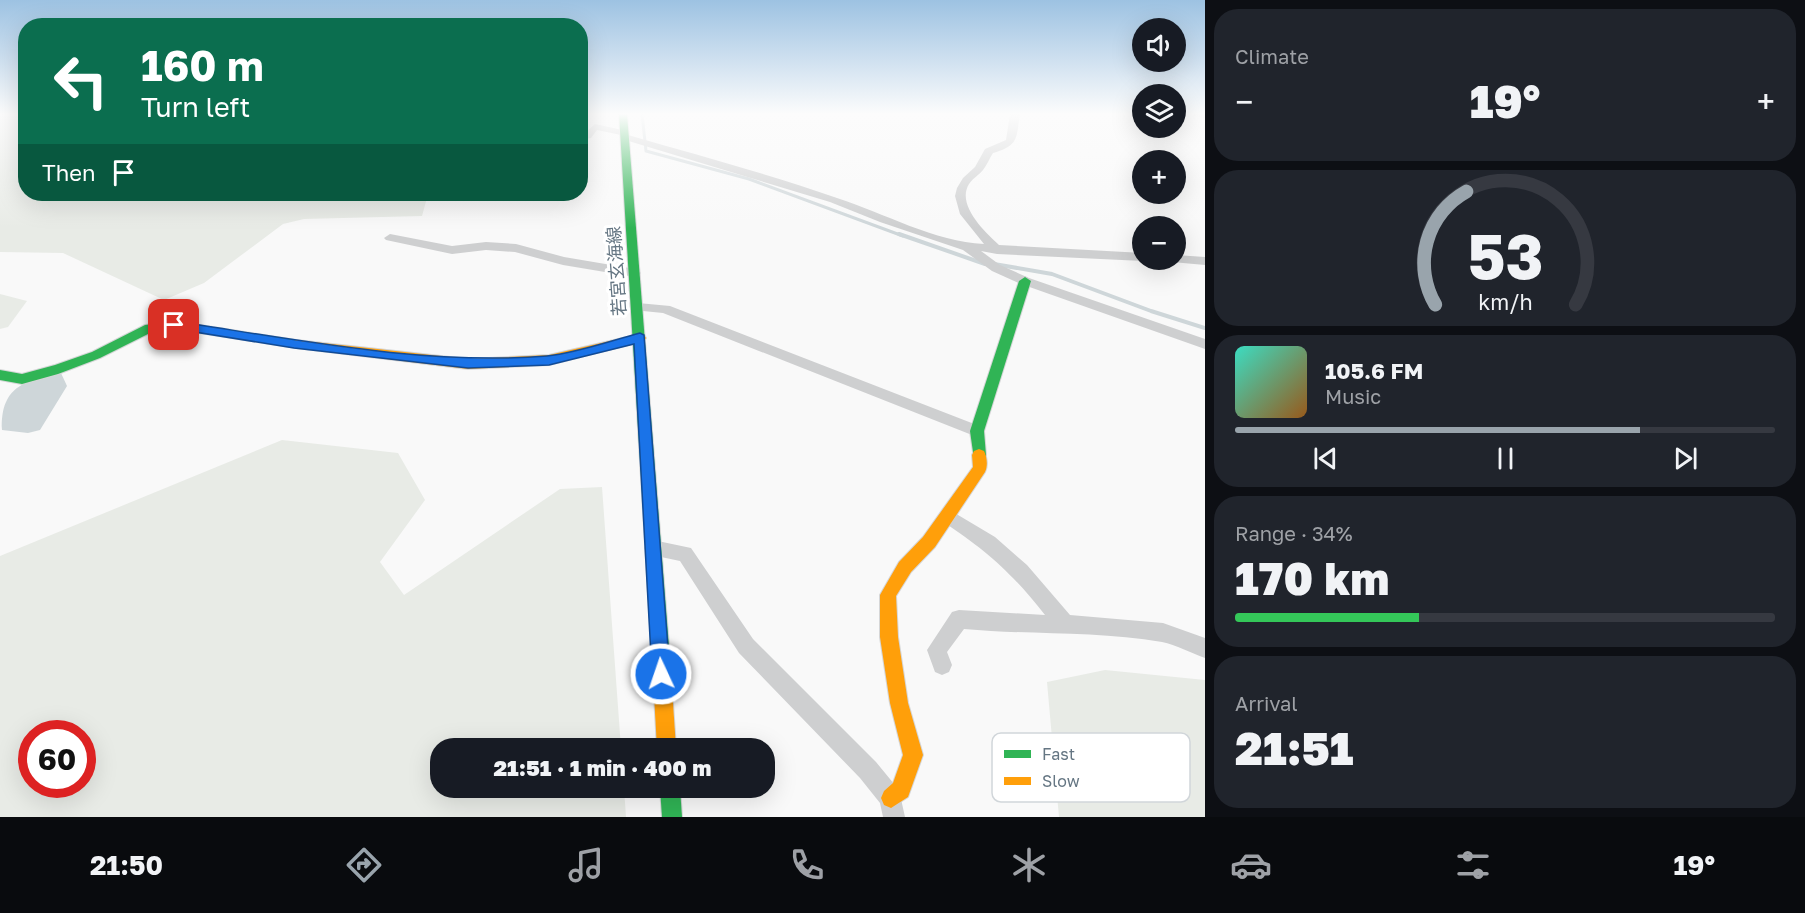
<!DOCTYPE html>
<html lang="en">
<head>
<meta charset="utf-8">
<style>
	:root { --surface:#171b24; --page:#20242c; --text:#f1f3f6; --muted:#9ea1a6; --line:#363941; --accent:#99a4ac }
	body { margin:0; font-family:"Golos Text","Noto Sans JP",sans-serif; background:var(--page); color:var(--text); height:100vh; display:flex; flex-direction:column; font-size:22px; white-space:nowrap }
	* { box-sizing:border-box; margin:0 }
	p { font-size:20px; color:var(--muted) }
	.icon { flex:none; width:33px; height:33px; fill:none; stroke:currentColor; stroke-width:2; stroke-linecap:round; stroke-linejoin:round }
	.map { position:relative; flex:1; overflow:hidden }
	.sheet { display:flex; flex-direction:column; gap:9px; padding:9px; background:#0d0f14; width:600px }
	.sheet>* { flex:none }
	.hud { position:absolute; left:18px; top:18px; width:570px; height:183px; border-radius:24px; box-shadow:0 6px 24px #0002; background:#0b6e4f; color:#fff; overflow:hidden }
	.controls { position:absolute; left:1132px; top:18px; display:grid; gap:12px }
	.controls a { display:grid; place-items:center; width:54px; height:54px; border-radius:50%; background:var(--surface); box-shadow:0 6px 24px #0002; font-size:30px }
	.speed { position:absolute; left:18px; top:720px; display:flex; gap:12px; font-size:30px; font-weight:700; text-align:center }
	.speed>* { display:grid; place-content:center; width:78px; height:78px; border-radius:50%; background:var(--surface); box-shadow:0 6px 24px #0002; line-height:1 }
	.speed .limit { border:9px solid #d22; background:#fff; color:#111 }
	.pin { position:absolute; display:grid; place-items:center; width:51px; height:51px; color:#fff; margin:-26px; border-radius:12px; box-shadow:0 3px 9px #0006 }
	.me { position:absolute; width:66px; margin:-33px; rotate:357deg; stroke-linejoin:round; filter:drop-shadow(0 0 4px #0008) }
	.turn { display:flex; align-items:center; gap:21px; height:126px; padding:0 24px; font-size:27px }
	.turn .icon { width:78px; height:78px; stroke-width:2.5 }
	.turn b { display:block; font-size:42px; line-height:51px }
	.then { display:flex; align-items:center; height:57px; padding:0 24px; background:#0003; gap:12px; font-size:22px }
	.big { font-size:45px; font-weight:800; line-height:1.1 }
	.sheet .card { flex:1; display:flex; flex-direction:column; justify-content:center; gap:9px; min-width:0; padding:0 21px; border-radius:24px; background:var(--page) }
	.sheet .dial { align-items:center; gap:0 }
	.dial svg { height:156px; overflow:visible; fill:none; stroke:var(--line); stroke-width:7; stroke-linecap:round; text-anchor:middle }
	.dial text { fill:var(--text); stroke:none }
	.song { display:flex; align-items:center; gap:18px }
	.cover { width:72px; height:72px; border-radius:9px; background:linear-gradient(135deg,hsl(170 70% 55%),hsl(30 70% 35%)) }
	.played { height:6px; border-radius:3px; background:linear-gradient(90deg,var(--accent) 75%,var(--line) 75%) }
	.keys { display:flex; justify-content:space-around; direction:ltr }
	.heat { display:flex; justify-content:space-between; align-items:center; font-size:33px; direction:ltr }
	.charge { height:9px; border-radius:4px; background:linear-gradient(90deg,#34c759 34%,var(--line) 0) }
	.trip { position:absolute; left:430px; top:738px; width:345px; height:60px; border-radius:24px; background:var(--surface); box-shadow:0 6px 24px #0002; font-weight:800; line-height:60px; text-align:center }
	.dock { display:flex; height:96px; justify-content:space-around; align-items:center; background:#090b0e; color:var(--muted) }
	.dock .icon { width:42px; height:42px }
	.dock .on { color:var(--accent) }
	.dock b { font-size:27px; color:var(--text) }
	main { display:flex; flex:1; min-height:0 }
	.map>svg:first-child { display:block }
</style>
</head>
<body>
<main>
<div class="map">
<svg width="1205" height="817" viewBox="0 0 1205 817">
	<rect width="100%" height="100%" fill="#f9f9f9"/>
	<g fill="#e8ebe6" fill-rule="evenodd">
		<path d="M0 114H25L26 194H428L422 216 304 219 283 224 204 283 164 300 63 253 0 252Z"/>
		<path d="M0 294 27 301 8 327 0 329Z"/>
		<path d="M282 440 398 453 425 500 380 562 404 595 560 489 602 487 621 748H441V788H624L626 817H0V556ZM32 734H82V784H32Z"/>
		<path d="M1105 670 1205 680V817H1059L1047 682Z"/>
	</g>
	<path fill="#ced6d9" d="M61 373 67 386 40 430 28 433 2 430C0 384 29 380 61 373Z"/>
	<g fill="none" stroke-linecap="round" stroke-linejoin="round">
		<path stroke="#ced6d9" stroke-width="3" d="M642 114 646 151 749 179 903 236"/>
		<g stroke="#ced6d9" stroke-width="4">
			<path d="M899 234 985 264"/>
			<path d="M994 264 1052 274 1151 311 1205 328"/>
		</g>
		<defs>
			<g id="fast">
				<path d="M619 114H627L670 659 667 665 661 668 655 665 652 659Z"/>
				<path d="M1025 277 1031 281 984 431 986 455 984 459 979 461 974 459 970 431 1019 281Z"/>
				<path d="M174 321 296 340 302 344 296 348 174 329 152 332 100 358 58 374 22 384 0 380V370L22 374 55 365 92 352 145 325Z"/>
				<path d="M660 788H680L682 817H662Z"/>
			</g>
			<g id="slow">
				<path d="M640 334 644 335 646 338 644 341 549 365 468 369 296 348 290 344 296 340 468 359 549 355Z"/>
				<path d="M979 449 984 451C987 457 988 466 985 472L935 547 911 572 896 596 898 637 908 703 923 755 908 797 891 808 884 805 881 798 884 791 893 783 903 755 890 703 880 637V595L899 562 923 537 973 467 972 455 974 451Z"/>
				<path d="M661 650 667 653 670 659 676 748H657L652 659 655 653Z"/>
			</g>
		</defs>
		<use href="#fast" stroke="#d5d6d7" stroke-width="2"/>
		<use href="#slow" stroke="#d5d6d7" stroke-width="2"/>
		<g fill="#cecfd0" fill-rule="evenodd">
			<path d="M1010 114H1020C1016 139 1019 145 993 153 989 159 987 165 983 170 979 175 973 178 969 184 956 205 985 232 999 245L1143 253V260H1147L1143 261 997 254 981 251 1000 265 1029 278 1205 339V349L1021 284 992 271 963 250 880 222 830 202 622 139 621 135 597 130 591 138 580 140V134L585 133 595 124 627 131 628 135C697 155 769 174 837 198 884 213 935 242 984 244L960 214 955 196 957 188 963 178 975 167 985 149 1006 140Z"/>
			<path d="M1192 114H1205V118L1194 116Z"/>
			<path d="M390 234 452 246 486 242 516 244 564 257 635 269 641 273 635 277 563 265 515 252 486 250 452 254 386 240 384 238Z"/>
			<path d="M1176 255 1205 257V265L1172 262 1170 260H1176Z"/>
			<path d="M638 303 670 306 982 427 985 431 982 435H972L663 313 633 310 631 307Z"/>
			<path d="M948 509 995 537 1027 565 1070 615 1163 623 1205 638V658C1191 653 1176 645 1162 642 1097 631 1029 635 964 629L947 652 952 665 949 672 942 675 935 672 927 650 952 612 959 610 1045 615C1011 572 987 551 942 521L939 516 942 511Z"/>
			<path d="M653 540 691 548 753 639 876 762 899 790 905 817H883L880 803 860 778 739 653 680 561 647 554 644 548 647 542Z"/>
		</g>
		<use href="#fast" fill="#30b455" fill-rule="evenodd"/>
		<use href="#slow" fill="#ff9f0a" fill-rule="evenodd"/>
	</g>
	<linearGradient id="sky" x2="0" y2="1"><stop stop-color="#9dc2e2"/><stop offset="0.5" stop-color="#fcfcfc"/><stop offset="1" stop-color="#fcfcfc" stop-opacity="0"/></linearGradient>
	<rect width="1205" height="228" fill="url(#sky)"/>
	<path fill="#1a73e8" stroke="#114b97" stroke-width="1.5" d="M174 321C293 339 427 366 547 356 577 353 610 341 640 333L644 335 670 674 668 681 661 683 655 681 652 674 634 344 549 365 468 368 294 348 170 328 168 325Z"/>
	<g text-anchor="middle" stroke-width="6" stroke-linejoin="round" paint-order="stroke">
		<g font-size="18" fill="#657683" stroke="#fff">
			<text transform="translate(617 271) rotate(-94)" y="6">若宮玄海線</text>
		</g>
	</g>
	<rect x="992" y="733" width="198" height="69" rx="9" fill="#fff" stroke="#d1d6da" stroke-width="1.5"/>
	<rect x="1004" y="750" width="27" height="8" fill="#30b455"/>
	<rect x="1004" y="777" width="27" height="8" fill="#ff9f0a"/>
	<g font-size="16" fill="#657683">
		<text x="1042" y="760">Fast</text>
		<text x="1042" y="787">Slow</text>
	</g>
</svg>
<div class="controls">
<a><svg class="icon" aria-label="sound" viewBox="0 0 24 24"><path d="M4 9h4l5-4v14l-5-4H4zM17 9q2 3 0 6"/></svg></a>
<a><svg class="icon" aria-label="layers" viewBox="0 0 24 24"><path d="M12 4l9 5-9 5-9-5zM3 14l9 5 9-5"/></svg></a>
<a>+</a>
<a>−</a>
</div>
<div class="speed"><div class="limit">60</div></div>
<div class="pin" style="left:174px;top:325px;background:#d93025"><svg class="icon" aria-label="arrive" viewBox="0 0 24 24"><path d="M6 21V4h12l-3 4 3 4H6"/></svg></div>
<svg class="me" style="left:661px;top:674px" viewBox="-20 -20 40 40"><circle r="17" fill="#1a73e8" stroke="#fff" stroke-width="3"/><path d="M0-11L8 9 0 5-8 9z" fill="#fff"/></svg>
<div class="trip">21:51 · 1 min · 400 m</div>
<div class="hud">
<div class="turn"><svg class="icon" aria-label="left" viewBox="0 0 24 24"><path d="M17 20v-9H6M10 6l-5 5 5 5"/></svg><div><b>160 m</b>Turn left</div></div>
<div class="then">Then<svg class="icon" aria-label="arrive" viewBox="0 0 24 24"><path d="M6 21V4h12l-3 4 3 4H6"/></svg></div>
</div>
</div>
<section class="sheet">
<div class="card"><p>Climate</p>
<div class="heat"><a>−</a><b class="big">19°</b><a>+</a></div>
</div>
<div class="card dial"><svg viewBox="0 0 100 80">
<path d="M14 69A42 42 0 1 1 86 69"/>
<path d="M14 69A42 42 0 0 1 30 11" stroke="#99a4ac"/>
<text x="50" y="56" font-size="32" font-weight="700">53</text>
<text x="50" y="72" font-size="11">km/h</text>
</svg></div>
<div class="card">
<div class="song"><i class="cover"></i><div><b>105.6 FM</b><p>Music</p></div></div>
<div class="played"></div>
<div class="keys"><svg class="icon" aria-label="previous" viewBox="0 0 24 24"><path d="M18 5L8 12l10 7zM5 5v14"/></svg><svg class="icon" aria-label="pause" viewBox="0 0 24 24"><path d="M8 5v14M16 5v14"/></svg><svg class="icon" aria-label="next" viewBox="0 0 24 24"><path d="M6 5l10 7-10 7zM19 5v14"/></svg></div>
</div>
<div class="card"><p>Range · 34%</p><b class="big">170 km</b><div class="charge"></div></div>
<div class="card"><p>Arrival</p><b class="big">21:51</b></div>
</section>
</main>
<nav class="dock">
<b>21:50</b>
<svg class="icon on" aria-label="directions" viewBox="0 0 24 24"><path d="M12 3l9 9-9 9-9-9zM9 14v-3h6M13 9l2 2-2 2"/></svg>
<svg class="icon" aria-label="music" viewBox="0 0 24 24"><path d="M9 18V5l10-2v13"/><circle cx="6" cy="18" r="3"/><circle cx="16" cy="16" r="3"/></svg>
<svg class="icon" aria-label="phone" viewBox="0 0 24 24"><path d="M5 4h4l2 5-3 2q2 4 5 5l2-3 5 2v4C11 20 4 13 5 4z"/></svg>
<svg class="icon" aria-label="climate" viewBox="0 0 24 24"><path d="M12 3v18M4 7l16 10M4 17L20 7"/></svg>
<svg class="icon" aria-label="car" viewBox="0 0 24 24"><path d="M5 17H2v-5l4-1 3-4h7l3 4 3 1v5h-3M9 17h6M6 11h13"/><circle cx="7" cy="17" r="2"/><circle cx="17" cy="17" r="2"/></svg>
<svg class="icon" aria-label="filters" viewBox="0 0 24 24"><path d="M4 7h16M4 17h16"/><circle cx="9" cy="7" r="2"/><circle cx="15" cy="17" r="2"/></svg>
<b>19°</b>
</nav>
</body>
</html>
